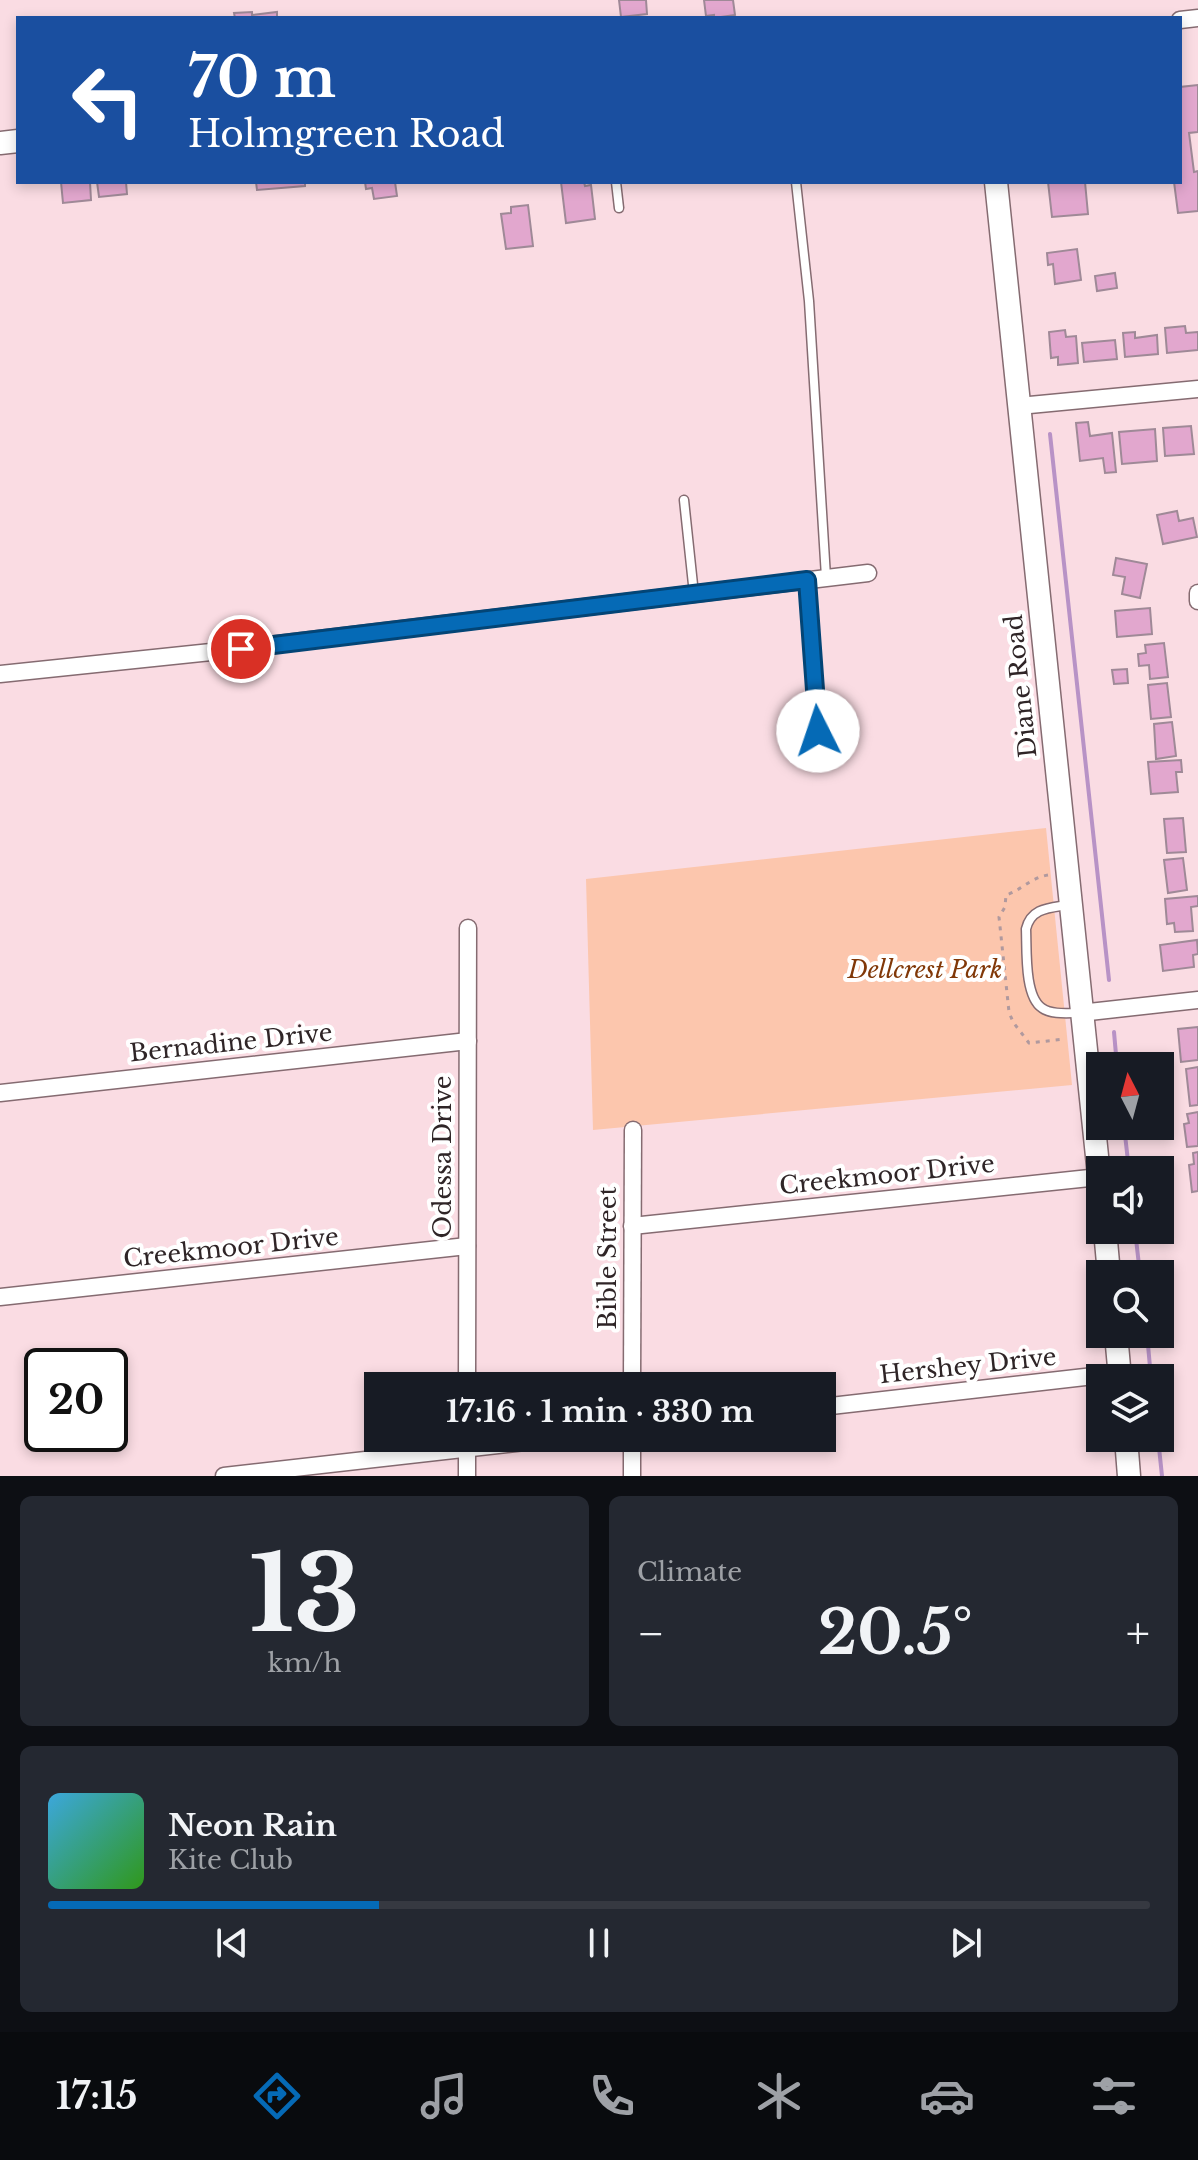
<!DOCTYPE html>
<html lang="en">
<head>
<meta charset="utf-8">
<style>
	:root { --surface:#171b24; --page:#242831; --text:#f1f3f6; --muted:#9ea1a6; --line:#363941; --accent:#056ab6 }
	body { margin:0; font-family:"Libre Baskerville",serif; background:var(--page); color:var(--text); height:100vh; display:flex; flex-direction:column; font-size:30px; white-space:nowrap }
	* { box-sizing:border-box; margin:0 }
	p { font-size:26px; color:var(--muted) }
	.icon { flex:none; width:44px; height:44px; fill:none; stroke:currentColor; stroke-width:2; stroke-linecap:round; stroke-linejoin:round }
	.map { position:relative; height:1476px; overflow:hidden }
	.panel { display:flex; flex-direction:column; gap:20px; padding:20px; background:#0d0f14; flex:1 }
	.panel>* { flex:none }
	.banner { position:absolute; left:16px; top:16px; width:1166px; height:168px; border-radius:0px; box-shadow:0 4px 12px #0003; background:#1a4fa0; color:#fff; overflow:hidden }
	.needle { width:52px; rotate:354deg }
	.tools { position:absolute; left:1086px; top:1052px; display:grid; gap:16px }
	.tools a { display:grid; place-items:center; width:88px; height:88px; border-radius:0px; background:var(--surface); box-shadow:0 4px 12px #0003; font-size:40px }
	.speed { position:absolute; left:24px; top:1348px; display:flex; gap:16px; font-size:40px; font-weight:700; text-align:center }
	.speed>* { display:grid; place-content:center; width:104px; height:104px; border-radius:50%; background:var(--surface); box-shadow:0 4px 12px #0003; line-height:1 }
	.speed .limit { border:4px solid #111; border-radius:12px; background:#fff; color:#111 }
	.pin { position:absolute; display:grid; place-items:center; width:68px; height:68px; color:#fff; margin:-34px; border:4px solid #fff; border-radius:50%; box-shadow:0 2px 8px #0007 }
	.me { position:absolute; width:88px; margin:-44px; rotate:356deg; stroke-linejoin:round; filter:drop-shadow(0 0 6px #0008) }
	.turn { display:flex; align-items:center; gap:28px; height:168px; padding:0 40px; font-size:36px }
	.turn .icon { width:104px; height:104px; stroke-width:2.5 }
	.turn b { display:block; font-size:56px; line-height:68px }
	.big { font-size:60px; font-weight:700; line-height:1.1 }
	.panel .tile { flex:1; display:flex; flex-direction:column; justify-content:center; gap:12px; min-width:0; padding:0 28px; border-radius:12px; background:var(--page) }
	.panel .dial { align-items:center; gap:0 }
	.dial b { font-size:104px; line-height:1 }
	.song { display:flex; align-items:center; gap:24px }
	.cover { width:96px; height:96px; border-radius:12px; background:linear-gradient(135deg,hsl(200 70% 55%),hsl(110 70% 35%)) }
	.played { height:8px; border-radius:4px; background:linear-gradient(90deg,var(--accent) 30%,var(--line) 30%) }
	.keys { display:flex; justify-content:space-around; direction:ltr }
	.heat { display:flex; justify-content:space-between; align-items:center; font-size:44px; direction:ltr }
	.panel .tiles { flex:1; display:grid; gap:20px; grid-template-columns:1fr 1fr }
	.tile:last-child { grid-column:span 2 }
	.trip { position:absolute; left:364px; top:1372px; width:472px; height:80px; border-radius:0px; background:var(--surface); box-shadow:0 4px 12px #0003; font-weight:700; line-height:80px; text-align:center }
	.dock { display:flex; height:128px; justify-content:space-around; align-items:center; background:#090b0e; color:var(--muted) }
	.dock .icon { width:56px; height:56px }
	.dock .selected { color:var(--accent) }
	.dock b { font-size:36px; color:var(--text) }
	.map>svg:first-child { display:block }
</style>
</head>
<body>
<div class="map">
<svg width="1198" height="1476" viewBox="0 0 1198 1476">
	<rect width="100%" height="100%" fill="#fadce3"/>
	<path fill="#fcc6ad" d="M1046 828 1072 1085 593 1130 586 879Z"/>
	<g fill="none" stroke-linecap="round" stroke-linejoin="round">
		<g stroke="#b892c6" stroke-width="4">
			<path d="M1050 434 1109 980"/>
			<path d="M1114 1032 1117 1066"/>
			<path d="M1124 1126 1129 1170"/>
			<path d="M1135 1230 1140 1274"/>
			<path d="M1147 1334 1151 1378"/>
			<path d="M1158 1438 1162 1476"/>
		</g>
	</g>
	<g fill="#e2a7ce" stroke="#9f8997" stroke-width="2">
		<path d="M619 0H646L647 14 621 17Z"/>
		<path d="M704 0H733L735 15 714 18V15L706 16Z"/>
		<path d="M252 12V15L277 12V18H235L234 13Z"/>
		<path d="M1198 85V132L1189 133 1194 172 1198 171V211L1178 213 1174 182H1180V87Z"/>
		<path d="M61 182H90L91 200 63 203Z"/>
		<path d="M97 182H126L127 194 99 197Z"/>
		<path d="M256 182H305V186L257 190Z"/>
		<path d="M365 182H395L397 196 374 199 372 188 366 189Z"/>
		<path d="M561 182H584L585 186 591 185 595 219 566 223Z"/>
		<path d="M1048 182H1085L1088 214 1052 217Z"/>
		<path d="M528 205 533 246 506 249 501 214 511 213V207Z"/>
		<path d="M1077 249 1081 280 1055 284 1053 264 1048 265 1047 253Z"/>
		<path d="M1115 273 1117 288 1097 291 1095 276Z"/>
		<path d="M1185 326 1186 333 1198 332V350L1167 353 1165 328Z"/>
		<path d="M1065 330 1066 337 1076 336 1078 363 1058 365V357L1051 358 1049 332Z"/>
		<path d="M1135 332V338L1157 335 1158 354 1125 357 1123 333Z"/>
		<path d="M1115 340 1117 359 1084 362 1082 343Z"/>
		<path d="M1088 422 1090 436 1112 433 1116 472 1105 473 1103 458 1080 461 1076 423Z"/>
		<path d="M1191 426 1194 454 1165 456 1163 428Z"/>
		<path d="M1155 429 1157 461 1122 464 1119 432Z"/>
		<path d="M1177 511 1179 521 1193 518 1197 537 1163 544 1157 515Z"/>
		<path d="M1116 558 1147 564 1140 598 1122 594 1125 577 1113 575Z"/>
		<path d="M1150 608 1152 634 1117 637 1115 611Z"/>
		<path d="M1164 643 1168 677 1150 679 1149 665 1139 666 1138 654 1146 653 1145 645Z"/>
		<path d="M1127 669 1128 683 1114 684 1112 670Z"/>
		<path d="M1167 683 1171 717 1151 719 1148 685Z"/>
		<path d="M1172 722 1176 756 1156 759 1154 724Z"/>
		<path d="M1181 760 1182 772H1176L1178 792 1151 794 1148 762Z"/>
		<path d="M1183 818 1186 852 1167 853 1164 819Z"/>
		<path d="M1183 858 1187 890 1168 893 1164 860Z"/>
		<path d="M1198 896V906L1191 907 1193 931 1175 932 1174 923 1167 924 1165 899Z"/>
		<path d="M1197 940 1198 954 1193 955 1194 967 1163 971 1160 945Z"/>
		<path d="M1198 1027V1060L1181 1062 1178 1029Z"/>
		<path d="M1198 1067V1105L1190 1106 1186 1069Z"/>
		<path d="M1198 1112V1146L1187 1147 1184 1124 1189 1123 1187 1114Z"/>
		<path d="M1198 1152V1191L1192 1192 1189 1165 1194 1164 1193 1153Z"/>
	</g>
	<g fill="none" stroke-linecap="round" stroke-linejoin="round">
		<defs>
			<g id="lane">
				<path d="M616 182 619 208"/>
				<path d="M796 182 809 301 826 577"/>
				<path d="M684 500 694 594"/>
				<path d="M807 581 818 731"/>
				<path d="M1067 905C1049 908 1031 908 1026 929 1027 949 1024 996 1042 1008 1052 1015 1068 1013 1079 1013"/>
			</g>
			<g id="street">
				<path d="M1180 20 1198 18"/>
				<path d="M1019 406 1198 389"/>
				<path d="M1198 593V601"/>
				<path d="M0 674 211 652 868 573"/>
				<path d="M1080 1013 1198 1000"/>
				<path d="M0 1093 468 1041"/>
				<path d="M632 1226 1099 1177"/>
				<path d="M0 1297 467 1246"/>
				<path d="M467 1386 468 928"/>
				<path d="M632 1386 633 1130"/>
				<path d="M822 1407 1120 1373"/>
				<path d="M224 1476 560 1438"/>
				<path d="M467 1476V1440"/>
				<path d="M632 1476V1438"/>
			</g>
			<g id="secondary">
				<path d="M0 143 18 141"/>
				<path d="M996 182 1100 1185"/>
				<path d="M1105 1230 1109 1274"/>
				<path d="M1116 1334 1120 1378"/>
				<path d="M1126 1438 1129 1476"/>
			</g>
		</defs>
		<use href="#lane" stroke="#856b71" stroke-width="11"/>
		<use href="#street" stroke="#856b71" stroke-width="19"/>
		<use href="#secondary" stroke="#856b71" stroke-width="25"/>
		<path stroke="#b0999e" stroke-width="3" stroke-dasharray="4 6" stroke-linecap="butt" d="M1048 875C1030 878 1022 890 1006 895L1005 907 999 917 1009 1012 1013 1022 1029 1043 1065 1039"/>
		<use href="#lane" stroke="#fff" stroke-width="8"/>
		<use href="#street" stroke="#fff" stroke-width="16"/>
		<use href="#secondary" stroke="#fff" stroke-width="22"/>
	</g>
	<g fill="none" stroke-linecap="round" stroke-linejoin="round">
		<defs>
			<path id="route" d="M241 649 807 580 818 731"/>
		</defs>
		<use href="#route" stroke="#034576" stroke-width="20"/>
		<use href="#route" stroke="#056ab6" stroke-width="14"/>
	</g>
	<g text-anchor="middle" stroke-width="8" stroke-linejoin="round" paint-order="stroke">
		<g font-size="24" fill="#2f2527" stroke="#fff">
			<text transform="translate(1021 686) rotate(-96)" y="8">Diane Road</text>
			<text transform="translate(231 1043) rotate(-6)" y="8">Bernadine Drive</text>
			<text transform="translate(443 1157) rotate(-90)" y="8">Odessa Drive</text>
			<text transform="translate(887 1175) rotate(-6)" y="8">Creekmoor Drive</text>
			<text transform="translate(231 1248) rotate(-6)" y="8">Creekmoor Drive</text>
			<text transform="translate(608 1258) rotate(-90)" y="8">Bible Street</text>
			<text transform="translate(968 1366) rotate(-6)" y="8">Hershey Drive</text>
		</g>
		<g font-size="24" font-style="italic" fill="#813808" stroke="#fff">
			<text x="925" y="978">Dellcrest Park</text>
		</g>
	</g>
</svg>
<div class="tools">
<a><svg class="needle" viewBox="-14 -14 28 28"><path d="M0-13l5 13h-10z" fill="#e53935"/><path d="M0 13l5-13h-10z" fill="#9ea1a6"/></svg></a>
<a><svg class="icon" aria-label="sound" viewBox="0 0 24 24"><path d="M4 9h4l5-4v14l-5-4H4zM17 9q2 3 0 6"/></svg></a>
<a><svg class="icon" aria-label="search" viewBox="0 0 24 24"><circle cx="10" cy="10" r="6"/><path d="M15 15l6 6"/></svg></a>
<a><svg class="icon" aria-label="layers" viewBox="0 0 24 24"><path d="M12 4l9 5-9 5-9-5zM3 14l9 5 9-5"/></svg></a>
</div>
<div class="speed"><div class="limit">20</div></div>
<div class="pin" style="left:241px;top:649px;background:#d93025"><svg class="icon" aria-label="arrive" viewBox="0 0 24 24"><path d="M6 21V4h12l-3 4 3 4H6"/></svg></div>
<svg class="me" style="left:818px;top:731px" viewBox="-20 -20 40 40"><circle r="19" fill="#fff"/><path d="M0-13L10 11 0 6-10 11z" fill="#056ab6"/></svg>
<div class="trip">17:16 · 1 min · 330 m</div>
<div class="banner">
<div class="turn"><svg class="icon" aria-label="left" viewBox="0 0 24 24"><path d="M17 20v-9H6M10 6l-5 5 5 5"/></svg><div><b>70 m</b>Holmgreen Road</div></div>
</div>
</div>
<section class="panel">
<div class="tiles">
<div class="tile dial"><b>13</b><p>km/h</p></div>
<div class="tile"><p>Climate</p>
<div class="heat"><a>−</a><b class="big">20.5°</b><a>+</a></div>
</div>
<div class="tile">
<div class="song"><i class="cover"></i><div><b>Neon Rain</b><p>Kite Club</p></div></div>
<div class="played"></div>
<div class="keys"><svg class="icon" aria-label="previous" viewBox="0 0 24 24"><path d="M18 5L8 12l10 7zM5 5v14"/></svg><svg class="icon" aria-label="pause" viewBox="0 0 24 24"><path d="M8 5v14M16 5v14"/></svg><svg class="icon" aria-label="next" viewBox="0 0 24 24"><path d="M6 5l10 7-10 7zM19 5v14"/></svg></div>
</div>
</div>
</section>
<nav class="dock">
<b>17:15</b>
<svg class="icon selected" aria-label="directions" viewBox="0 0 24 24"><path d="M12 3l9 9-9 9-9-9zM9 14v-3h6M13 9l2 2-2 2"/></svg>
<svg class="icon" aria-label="music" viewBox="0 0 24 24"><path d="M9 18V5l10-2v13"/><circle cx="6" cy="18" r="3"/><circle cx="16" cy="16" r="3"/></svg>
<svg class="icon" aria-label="phone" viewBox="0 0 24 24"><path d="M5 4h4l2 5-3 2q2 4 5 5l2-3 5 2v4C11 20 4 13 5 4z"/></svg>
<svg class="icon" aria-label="climate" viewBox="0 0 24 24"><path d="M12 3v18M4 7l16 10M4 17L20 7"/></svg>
<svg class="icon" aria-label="car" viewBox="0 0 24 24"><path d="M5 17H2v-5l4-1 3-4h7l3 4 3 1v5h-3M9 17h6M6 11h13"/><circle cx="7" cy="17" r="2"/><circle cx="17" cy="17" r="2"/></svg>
<svg class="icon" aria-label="filters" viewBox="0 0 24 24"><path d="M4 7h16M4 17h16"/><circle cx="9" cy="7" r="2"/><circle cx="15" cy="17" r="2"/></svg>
</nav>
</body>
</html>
